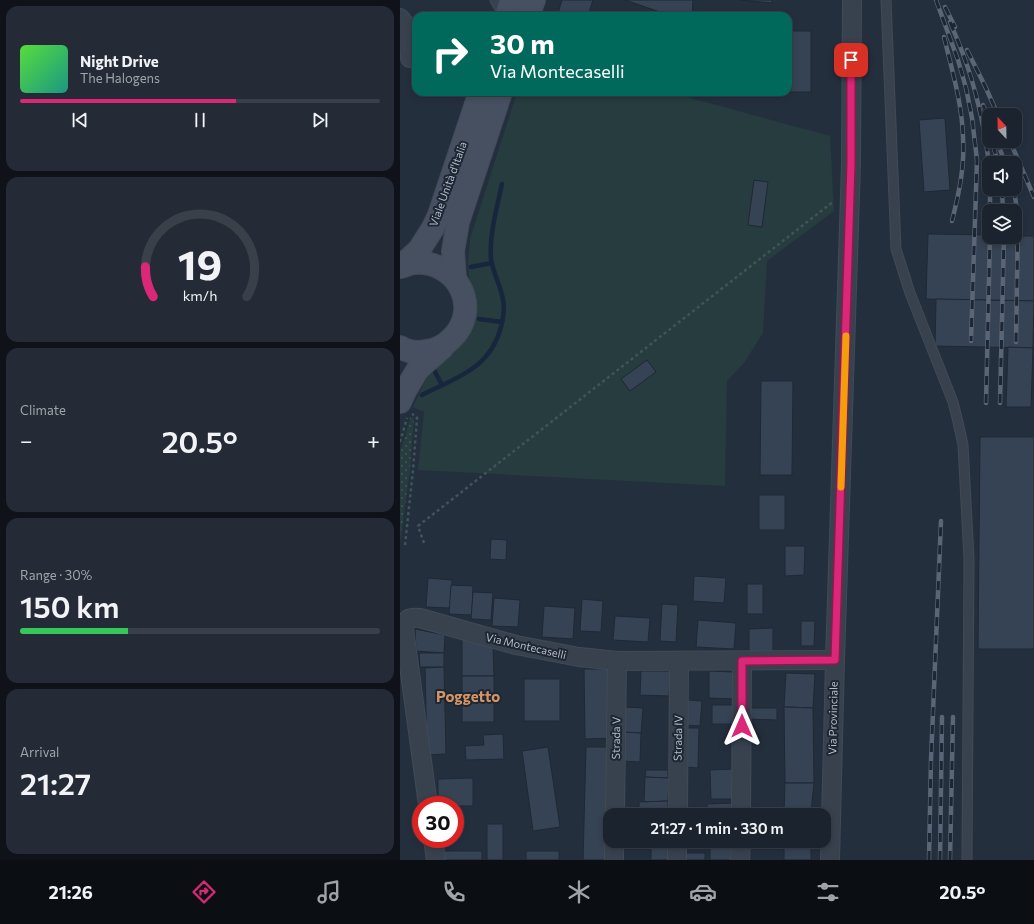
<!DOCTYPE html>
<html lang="en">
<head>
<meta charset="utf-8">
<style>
	:root { --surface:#1b232e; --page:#242b36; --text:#f1f3f6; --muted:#a0a4aa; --line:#39404a; --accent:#db2777 }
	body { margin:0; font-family:Commissioner,sans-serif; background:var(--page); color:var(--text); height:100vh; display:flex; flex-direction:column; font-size:15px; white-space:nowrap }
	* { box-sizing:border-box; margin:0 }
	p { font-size:13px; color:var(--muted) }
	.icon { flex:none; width:22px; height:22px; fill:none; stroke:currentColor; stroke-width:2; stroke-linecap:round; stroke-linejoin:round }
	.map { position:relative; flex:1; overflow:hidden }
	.drawer { display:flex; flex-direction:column; gap:6px; padding:6px; background:#0f1319; width:400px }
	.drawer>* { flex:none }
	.guide { position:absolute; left:12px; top:12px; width:380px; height:84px; border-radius:12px; box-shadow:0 2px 6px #0003,0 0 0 1px var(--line); background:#00695c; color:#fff; overflow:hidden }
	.needle { width:26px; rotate:338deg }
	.buttons { position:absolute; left:582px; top:108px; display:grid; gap:8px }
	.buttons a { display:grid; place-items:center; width:40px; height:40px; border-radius:8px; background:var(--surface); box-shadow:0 2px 6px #0003,0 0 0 1px var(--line); font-size:20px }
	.speed { position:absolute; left:12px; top:796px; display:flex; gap:8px; font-size:20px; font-weight:700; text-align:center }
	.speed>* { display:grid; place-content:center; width:52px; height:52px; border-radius:50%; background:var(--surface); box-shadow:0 2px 6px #0003,0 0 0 1px var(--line); line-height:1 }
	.speed .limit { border:6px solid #d22; background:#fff; color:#111 }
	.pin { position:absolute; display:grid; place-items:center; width:34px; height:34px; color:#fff; margin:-17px; border-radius:8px; box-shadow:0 2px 6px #0006 }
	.me { position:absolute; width:44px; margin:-22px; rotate:0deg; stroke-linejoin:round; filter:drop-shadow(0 0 3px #0008) }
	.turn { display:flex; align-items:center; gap:14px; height:84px; padding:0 12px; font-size:18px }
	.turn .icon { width:52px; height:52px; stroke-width:2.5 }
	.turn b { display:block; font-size:28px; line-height:34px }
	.big { font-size:30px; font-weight:600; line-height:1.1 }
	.drawer .card { flex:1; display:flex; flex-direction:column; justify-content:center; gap:6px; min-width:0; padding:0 14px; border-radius:12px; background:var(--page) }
	.drawer .dial { align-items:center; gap:0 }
	.dial svg { height:104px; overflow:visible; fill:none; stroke:var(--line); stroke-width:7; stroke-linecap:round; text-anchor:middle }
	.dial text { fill:var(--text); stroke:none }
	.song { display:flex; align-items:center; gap:12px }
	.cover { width:48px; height:48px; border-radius:6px; background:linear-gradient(135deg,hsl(110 70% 55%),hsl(170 70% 35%)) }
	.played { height:4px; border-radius:2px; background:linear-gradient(90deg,var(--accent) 60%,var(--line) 60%) }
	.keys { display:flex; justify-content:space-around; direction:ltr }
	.heat { display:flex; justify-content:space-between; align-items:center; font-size:22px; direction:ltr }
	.charge { height:6px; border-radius:3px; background:linear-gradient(90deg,#34c759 30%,var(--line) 0) }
	.trip { position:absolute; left:203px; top:808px; width:228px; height:40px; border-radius:12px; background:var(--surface); box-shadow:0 2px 6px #0003,0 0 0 1px var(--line); font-weight:600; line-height:40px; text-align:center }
	.dock { display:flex; height:64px; justify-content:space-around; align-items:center; background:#0b0e12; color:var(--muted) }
	.dock .icon { width:28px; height:28px }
	.dock .on { color:var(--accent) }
	.dock b { font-size:18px; color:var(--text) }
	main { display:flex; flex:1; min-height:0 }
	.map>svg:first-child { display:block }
</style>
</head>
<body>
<main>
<section class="drawer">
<div class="card">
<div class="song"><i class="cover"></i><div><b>Night Drive</b><p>The Halogens</p></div></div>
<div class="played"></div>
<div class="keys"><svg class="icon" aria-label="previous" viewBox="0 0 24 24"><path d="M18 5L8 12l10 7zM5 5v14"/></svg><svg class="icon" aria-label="pause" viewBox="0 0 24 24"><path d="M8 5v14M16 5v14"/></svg><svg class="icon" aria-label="next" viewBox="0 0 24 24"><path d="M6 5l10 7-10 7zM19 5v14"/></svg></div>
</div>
<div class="card dial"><svg viewBox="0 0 100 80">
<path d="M14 69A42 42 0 1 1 86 69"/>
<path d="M14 69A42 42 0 0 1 8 46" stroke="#db2777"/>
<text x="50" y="56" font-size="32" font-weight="700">19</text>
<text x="50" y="72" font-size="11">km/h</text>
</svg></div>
<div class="card"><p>Climate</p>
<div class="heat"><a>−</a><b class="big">20.5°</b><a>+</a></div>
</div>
<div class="card"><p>Range · 30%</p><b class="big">150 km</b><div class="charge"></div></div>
<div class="card"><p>Arrival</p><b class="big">21:27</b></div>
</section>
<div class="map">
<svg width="634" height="860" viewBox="0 0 634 860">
	<defs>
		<pattern id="garden-dots" width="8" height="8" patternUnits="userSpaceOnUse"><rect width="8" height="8" fill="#263c3f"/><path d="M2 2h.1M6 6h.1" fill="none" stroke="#435659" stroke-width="1.8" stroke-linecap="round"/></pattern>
	</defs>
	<rect width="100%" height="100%" fill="#242f3e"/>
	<path fill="#263c3f" d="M117 92H268L430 136 434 211 367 261 363 333 344 363 327 381 325 486 18 470 24 412 13 407 32 366 70 289 68 264 70 239Z"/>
	<path fill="url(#garden-dots)" d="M12 417 14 419 10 469 0 543V453L10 420V418Z"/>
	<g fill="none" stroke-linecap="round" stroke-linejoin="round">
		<g stroke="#17263c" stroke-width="4.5">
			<path d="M71 267 92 263"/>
			<path d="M79 319 102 322"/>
			<path d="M33 368 42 385"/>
			<path d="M22 395C57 377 90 369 101 327 103 319 105 308 103 300 101 286 93 273 91 259 89 236 97 207 102 184"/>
		</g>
	</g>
	<g fill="#364354" stroke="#1f2835">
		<path d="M162 0H193L188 16H157Z"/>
		<path d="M225 0H293L292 16H257V11Z"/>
		<path d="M340 0H372V3Z"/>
		<rect x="388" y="31" width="23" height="61"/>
		<path d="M545 118 550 190 524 192 519 120Z"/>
		<path d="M354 180 368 182 362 227 348 225Z"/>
		<path d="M528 234 589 235V237H615V236H634V301L526 299Z"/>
		<path d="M536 299 634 301 633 348 535 346Z"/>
		<path d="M608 347 633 348 631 407H606Z"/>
		<path d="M247 360 256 372 230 391 221 379Z"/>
		<path d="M361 381H393L392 475H360Z"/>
		<path d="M580 437H634V649H578Z"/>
		<rect x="359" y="495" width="26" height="35"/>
		<path d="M91 539 107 540 106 560 90 559Z"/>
		<path d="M385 546H405L404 575 385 576Z"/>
		<path d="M294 576 326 578 324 603 293 601Z"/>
		<path d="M28 578 52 580 50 608 26 607Z"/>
		<rect x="347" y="584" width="16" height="30"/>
		<path d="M51 585 73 586 72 615 49 614Z"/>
		<path d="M73 592 93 593 91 620 71 619Z"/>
		<path d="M94 598 120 600 118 627 92 626Z"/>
		<path d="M182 599 203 601 201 632 180 631Z"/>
		<path d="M262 604 278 605 276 642 260 641Z"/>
		<path d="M144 606 175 608 173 639 142 637Z"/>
		<path d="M215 616 250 618 248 642 213 640Z"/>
		<path d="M298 620 336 623 334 649 296 647Z"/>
		<path d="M401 621H415L414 646H401Z"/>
		<path d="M373 628V656H349V629Z"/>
		<path d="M15 629 45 635 44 653 16 651Z"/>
		<path d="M62 639 93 647 94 676H62Z"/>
		<path d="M19 653H44V667H20Z"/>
		<path d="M44 667 46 754 27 755 25 668Z"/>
		<path d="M184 669H209L211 738 185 739Z"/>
		<path d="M241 671H270L269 696 240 695Z"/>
		<path d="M309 671 334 672V699L309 698Z"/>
		<path d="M386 673 415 674 413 708 384 707Z"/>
		<rect x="62" y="676" width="32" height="46"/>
		<rect x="124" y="679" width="36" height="42"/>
		<path d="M287 700 302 701 300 726 286 725Z"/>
		<rect x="312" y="705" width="21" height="19"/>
		<path d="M224 707 243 708 241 733 222 732Z"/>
		<path d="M384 707 413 708 414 783H385Z"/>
		<path d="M344 708H377V720L344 719Z"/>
		<path d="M286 728H299L298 768 285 767Z"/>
		<path d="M222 732 241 733 240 762 220 761Z"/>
		<path d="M103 734 104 759 66 760 65 746 84 745 83 735Z"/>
		<path d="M148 747 160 827 133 831 122 751Z"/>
		<path d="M186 747H210L207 860H183Z"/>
		<path d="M333 769 334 799H311L310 770Z"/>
		<path d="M246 770H268V778L245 777Z"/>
		<path d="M245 777 269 778 268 801 244 802Z"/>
		<path d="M73 778V806H55V805H38V779Z"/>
		<path d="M385 783H414L411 812H384Z"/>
		<path d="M268 801V815H239V802Z"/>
		<path d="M335 803V815H307V804Z"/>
		<path d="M345 807 366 808 365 815H345Z"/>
		<rect x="384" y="812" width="27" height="3"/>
		<rect x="87" y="824" width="16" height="36"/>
		<rect x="251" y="841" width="18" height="19"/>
		<rect x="308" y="841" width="28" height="3"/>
		<rect x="384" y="841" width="27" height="19"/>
		<path d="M310 844H336L335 860H310Z"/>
		<rect x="44" y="851" width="38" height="9"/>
		<rect x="126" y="851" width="33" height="9"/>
		<rect x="282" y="853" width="23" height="7"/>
	</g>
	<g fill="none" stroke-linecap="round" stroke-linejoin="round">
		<defs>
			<g id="lane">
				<path d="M95 0 104 16"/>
				<path d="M486 0 496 249 510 293 553 402 558 422 563 445 569 559 567 860"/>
			</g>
			<g id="street">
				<path d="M0 18 8 28 10 58 16 59"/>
				<path d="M28 805 4 629C6 618 9 617 20 618L116 645 179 657 217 661 435 660"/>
				<path d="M215 815 217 661"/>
				<path d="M278 815 279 661"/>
				<path d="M341 815 342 661"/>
				<path d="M33 839 36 860"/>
				<path d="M214 860V841"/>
				<path d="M277 860V841"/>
				<path d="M340 860 341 841"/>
				<path d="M430 860 435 660 451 164 452 0"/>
			</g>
			<g id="secondary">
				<path d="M106 16 111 0"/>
				<path d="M128 16 134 0"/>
				<path d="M0 267 19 250 33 228 39 215 80 92"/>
				<path d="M0 267C5 266 10 263 15 263 57 260 83 309 51 339 44 346 36 350 27 351 18 353 8 352 0 347"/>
				<path d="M55 279 53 251 58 222 101 92"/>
				<path d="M0 402 5 391 18 369 42 348"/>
			</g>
		</defs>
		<use href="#lane" stroke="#414a57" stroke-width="11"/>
		<use href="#street" stroke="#414a57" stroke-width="20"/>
		<use href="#secondary" stroke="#414a57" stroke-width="24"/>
		<g stroke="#3f5557" stroke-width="2.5" stroke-dasharray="3 3" stroke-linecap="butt">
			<path d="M0 442 7 418"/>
			<path d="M24 543 18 526 434 201"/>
			<path d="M5 545 13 470 17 418 16 416 12 414"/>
		</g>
		<use href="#lane" stroke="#38414e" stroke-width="9"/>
		<use href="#street" stroke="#38414e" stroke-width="18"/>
		<use href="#secondary" stroke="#465061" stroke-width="22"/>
		<defs>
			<g id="rail">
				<path d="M536 0 558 60 566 88 572 118 577 160 571 341"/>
				<path d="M545 7 555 27"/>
				<path d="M550 22C555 34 560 45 564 57 577 91 584 127 589 163"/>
				<path d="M544 37C552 70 562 103 563 137 565 166 559 193 552 221"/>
				<path d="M567 50 585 86 598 115"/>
				<path d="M583 105 589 120"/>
				<path d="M597 141 605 163"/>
				<path d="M610 141 634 197"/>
				<path d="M593 145 598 163"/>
				<path d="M602 189 603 211"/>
				<path d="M614 189 618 218 616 342"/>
				<path d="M590 211V189"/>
				<path d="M586 403 590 237"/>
				<path d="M600 403 604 237"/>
				<path d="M529 860 531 760 541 521"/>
				<path d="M540 860 542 717"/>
				<path d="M550 860 553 717"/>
			</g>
		</defs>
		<use href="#rail" stroke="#5a6575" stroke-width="4.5"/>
		<use href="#rail" stroke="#1d2633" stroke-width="3" stroke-dasharray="9" stroke-linecap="butt"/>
	</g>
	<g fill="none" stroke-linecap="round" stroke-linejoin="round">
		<defs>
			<path id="route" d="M342 726V661L435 660 451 164V60"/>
		</defs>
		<use href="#route" stroke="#8e194d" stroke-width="10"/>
		<use href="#route" stroke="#db2777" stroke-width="7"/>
		<path stroke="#f59e0b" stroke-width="7" d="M441 487 446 336"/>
	</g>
	<g text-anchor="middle" stroke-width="4" stroke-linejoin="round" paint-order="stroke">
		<g font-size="11" fill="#b4bcc9" stroke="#1d2633">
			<text transform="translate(48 184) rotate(-70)" y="4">Viale Unità d'Italia</text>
			<text transform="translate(126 646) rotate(13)" y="4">Via Montecaselli</text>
			<text transform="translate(433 718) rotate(-89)" y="4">Via Provinciale</text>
			<text transform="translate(216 738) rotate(-89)" y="4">Strada V</text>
			<text transform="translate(278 738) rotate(-89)" y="4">Strada IV</text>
		</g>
		<g font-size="15" font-weight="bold" fill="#d59563" stroke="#1d2633">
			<text x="68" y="702">Poggetto</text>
		</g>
	</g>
</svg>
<div class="buttons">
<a><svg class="needle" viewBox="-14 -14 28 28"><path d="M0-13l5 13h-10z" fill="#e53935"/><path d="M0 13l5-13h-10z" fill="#a0a4aa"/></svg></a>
<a><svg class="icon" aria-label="sound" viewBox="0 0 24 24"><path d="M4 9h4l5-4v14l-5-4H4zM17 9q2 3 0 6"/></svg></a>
<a><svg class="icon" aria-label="layers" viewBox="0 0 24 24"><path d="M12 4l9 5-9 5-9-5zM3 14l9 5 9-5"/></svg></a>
</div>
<div class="speed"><div class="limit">30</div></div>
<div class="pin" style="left:451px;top:60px;background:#d93025"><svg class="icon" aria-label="arrive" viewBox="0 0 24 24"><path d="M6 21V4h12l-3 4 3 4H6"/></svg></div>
<svg class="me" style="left:342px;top:726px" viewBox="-20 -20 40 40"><path d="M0-17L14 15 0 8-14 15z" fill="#db2777" stroke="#fff" stroke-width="4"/></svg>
<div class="trip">21:27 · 1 min · 330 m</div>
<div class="guide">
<div class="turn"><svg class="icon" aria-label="right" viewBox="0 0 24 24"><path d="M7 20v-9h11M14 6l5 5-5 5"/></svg><div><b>30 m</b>Via Montecaselli</div></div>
</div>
</div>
</main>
<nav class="dock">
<b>21:26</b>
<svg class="icon on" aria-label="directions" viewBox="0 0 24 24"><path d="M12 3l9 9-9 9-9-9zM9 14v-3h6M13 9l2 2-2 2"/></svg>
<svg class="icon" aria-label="music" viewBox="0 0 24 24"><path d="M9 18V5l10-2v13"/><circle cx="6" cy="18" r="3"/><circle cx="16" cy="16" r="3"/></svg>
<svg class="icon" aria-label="phone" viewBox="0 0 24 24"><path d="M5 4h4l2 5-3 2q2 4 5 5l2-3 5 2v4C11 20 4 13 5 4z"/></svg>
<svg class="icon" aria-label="climate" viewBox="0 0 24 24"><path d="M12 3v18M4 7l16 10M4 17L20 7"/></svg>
<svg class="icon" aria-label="car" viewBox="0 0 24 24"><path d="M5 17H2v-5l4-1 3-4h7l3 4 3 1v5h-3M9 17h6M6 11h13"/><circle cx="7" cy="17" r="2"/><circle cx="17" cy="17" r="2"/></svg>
<svg class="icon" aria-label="filters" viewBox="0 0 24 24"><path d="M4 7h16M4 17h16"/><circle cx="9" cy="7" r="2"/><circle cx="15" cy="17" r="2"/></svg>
<b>20.5°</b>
</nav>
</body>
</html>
